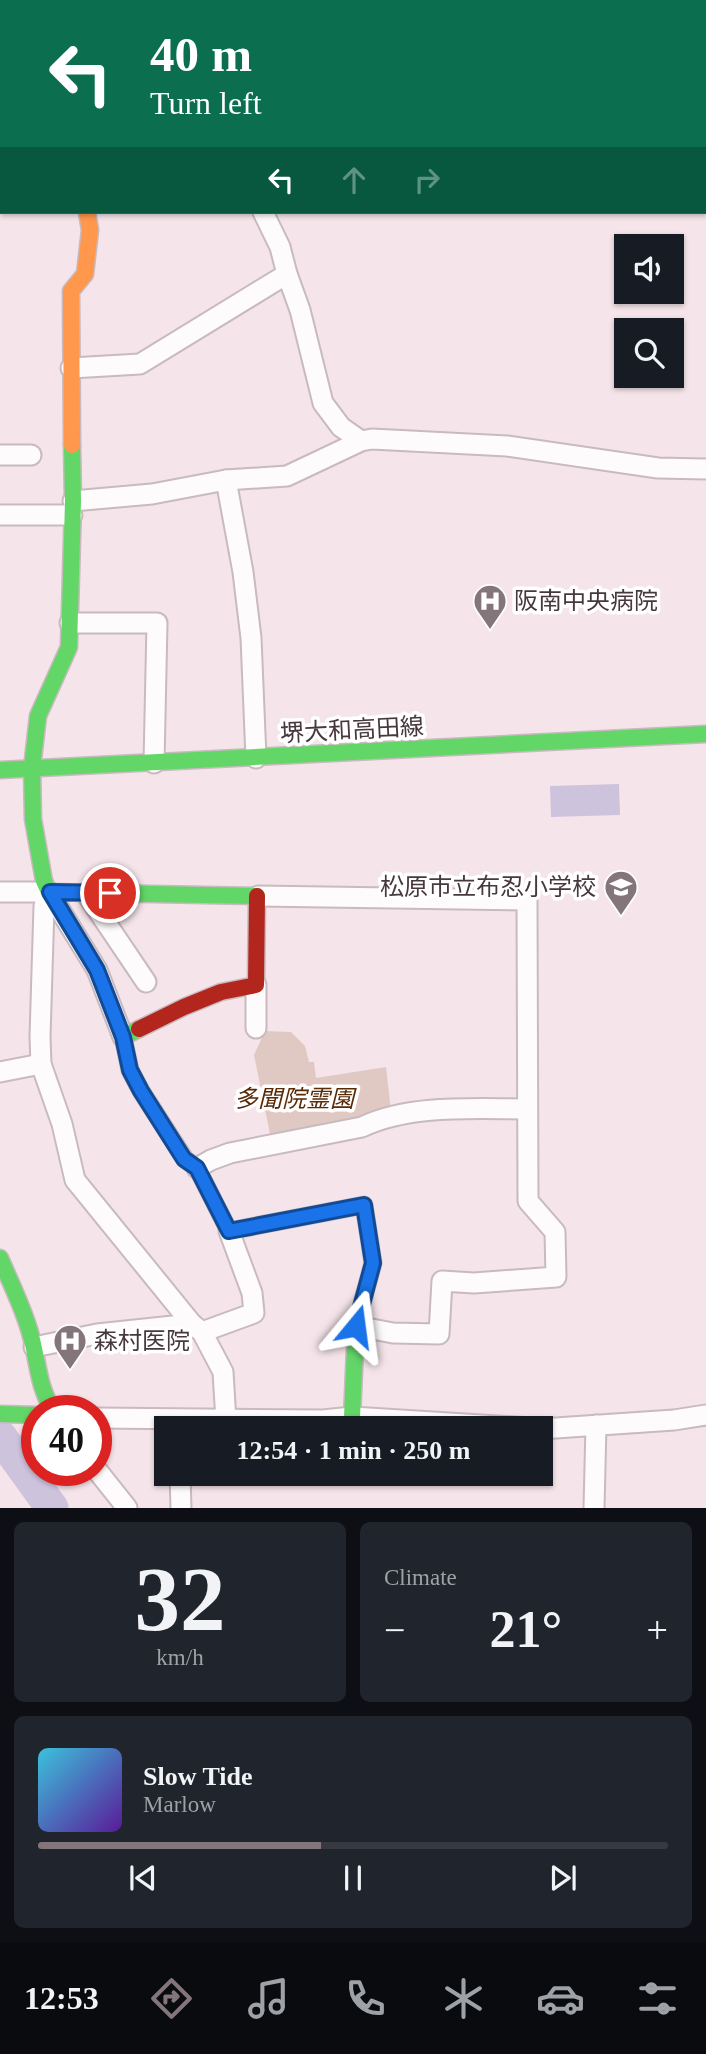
<!DOCTYPE html>
<html lang="en">
<head>
<meta charset="utf-8">
<style>
	:root { --surface:#171b24; --page:#20242c; --text:#f1f3f6; --muted:#9ea1a6; --line:#363941; --accent:#84757a }
	body { margin:0; font-family:"Times New Roman","Noto Sans JP",serif; background:var(--page); color:var(--text); height:100vh; display:flex; flex-direction:column; font-size:26px; white-space:nowrap }
	* { box-sizing:border-box; margin:0 }
	p { font-size:23px; color:var(--muted) }
	.icon { flex:none; width:38px; height:38px; fill:none; stroke:currentColor; stroke-width:2; stroke-linecap:round; stroke-linejoin:round }
	.map { position:relative; height:1508px; overflow:hidden }
	.details { display:flex; flex-direction:column; gap:14px; padding:14px; background:#0d0f14; flex:1 }
	.details>* { flex:none }
	.top-card { position:absolute; left:0px; top:0px; width:707px; height:214px; box-shadow:0 2px 5px #0004; background:#0b6e4f; color:#fff; overflow:hidden }
	.controls { position:absolute; left:614px; top:234px; display:grid; gap:14px }
	.controls a { display:grid; place-items:center; width:70px; height:70px; border-radius:0px; background:var(--surface); box-shadow:0 2px 5px #0004; font-size:35px }
	.speed { position:absolute; left:21px; top:1395px; display:flex; gap:14px; font-size:35px; font-weight:700; text-align:center }
	.speed>* { display:grid; place-content:center; width:91px; height:91px; border-radius:50%; background:var(--surface); box-shadow:0 2px 5px #0004; line-height:1 }
	.speed .limit { border:10px solid #d22; background:#fff; color:#111 }
	.pin { position:absolute; display:grid; place-items:center; width:60px; height:60px; color:#fff; margin:-30px; border:4px solid #fff; border-radius:50%; box-shadow:0 2px 7px #0007 }
	.me { position:absolute; width:77px; margin:-38px; rotate:16deg; stroke-linejoin:round; filter:drop-shadow(0 0 5px #0008) }
	.turn { display:flex; align-items:center; gap:24px; height:147px; padding:0 35px; font-size:32px }
	.turn .icon { width:91px; height:91px; stroke-width:2.5 }
	.turn b { display:block; font-size:49px; line-height:60px }
	.lanes { display:flex; align-items:center; height:66px; padding:0 35px; background:#0003; justify-content:center; gap:35px; direction:ltr }
	.lanes .off { opacity:.35 }
	.big { font-size:52px; font-weight:700; line-height:1.1 }
	.details .widget { flex:1; display:flex; flex-direction:column; justify-content:center; gap:10px; min-width:0; padding:0 24px; border-radius:10px; background:var(--page) }
	.details .dial { align-items:center; gap:0 }
	.dial b { font-size:91px; line-height:1 }
	.song { display:flex; align-items:center; gap:21px }
	.cover { width:84px; height:84px; border-radius:10px; background:linear-gradient(135deg,hsl(190 70% 55%),hsl(270 70% 35%)) }
	.played { height:7px; border-radius:4px; background:linear-gradient(90deg,var(--accent) 45%,var(--line) 45%) }
	.keys { display:flex; justify-content:space-around; direction:ltr }
	.heat { display:flex; justify-content:space-between; align-items:center; font-size:38px; direction:ltr }
	.details .tiles { flex:1; display:grid; gap:14px; grid-template-columns:1fr 1fr }
	.widget:last-child { grid-column:span 2 }
	.trip { position:absolute; left:154px; top:1416px; width:399px; height:70px; border-radius:0px; background:var(--surface); box-shadow:0 2px 5px #0004; font-weight:700; line-height:70px; text-align:center }
	.tabs { display:flex; height:112px; justify-content:space-around; align-items:center; background:#090b0e; color:var(--muted) }
	.tabs .icon { width:49px; height:49px }
	.tabs .active { color:var(--accent) }
	.tabs b { font-size:32px; color:var(--text) }
	.map>svg:first-child { display:block }
</style>
</head>
<body>
<div class="map">
<svg width="706" height="1508" viewBox="0 0 706 1508">
	<rect width="100%" height="100%" fill="#f5e5ea"/>
	<path fill="#e0c9c2" d="M265 1031 291 1032 305 1046 309 1062H314L316 1078 386 1067 391 1111 270 1134 254 1055Z"/>
	<path fill="#cec3dd" d="M619 784 620 815 551 817 550 786Z"/>
	<g fill="none" stroke-linecap="round" stroke-linejoin="round">
		<path stroke="#cec3dd" stroke-width="33" d="M0 1436 52 1508"/>
		<defs>
			<g id="street">
				<path d="M138 0V2"/>
				<path d="M0 64H2"/>
				<path d="M705 128H706"/>
				<path d="M263 212 280 247 287 274 300 310 323 403 341 427 361 441"/>
				<path d="M71 368 140 364 287 274"/>
				<path d="M0 455H31"/>
				<path d="M226 480 243 572 251 638 256 758"/>
				<path d="M73 501 152 494 226 480 287 476 361 441 372 439 507 446 658 468 706 469"/>
				<path d="M0 515H72"/>
				<path d="M70 623H157L154 763"/>
				<path d="M0 892H49"/>
				<path d="M49 892 44 906 40 1037 41 1064 62 1124 75 1180 192 1324 202 1332 223 1372 226 1421"/>
				<path d="M49 892 97 970 123 1037"/>
				<path d="M86 893 146 982"/>
				<path d="M258 896 527 900 528 1201 555 1232 556 1277 474 1283 442 1281 439 1334 393 1333 356 1326"/>
				<path d="M256 985V1028"/>
				<path d="M0 1072 41 1064"/>
				<path d="M197 1168 211 1160 230 1153 362 1127C410 1104 475 1109 527 1109"/>
				<path d="M202 1332 254 1313 252 1293 229 1231"/>
				<path d="M34 1347 97 1334 192 1324"/>
				<path d="M96 1418 323 1420 352 1417 531 1428"/>
				<path d="M541 1429 674 1420 706 1415"/>
				<path d="M96 1469 127 1508"/>
				<path d="M180 1474 181 1508"/>
				<path d="M594 1508 596 1425"/>
			</g>
			<g id="fast">
				<path d="M72 445 73 501 69 647 38 716 32 768 33 819 44 881 49 892 257 896"/>
				<path d="M0 770 706 734"/>
				<path d="M139 1029 123 1037 130 1070 141 1091 185 1159 197 1168 229 1231 364 1205 373 1263 356 1326 352 1417"/>
				<path d="M0 1258C11 1284 24 1309 31 1336 38 1361 38 1387 53 1410"/>
				<path d="M0 1414 37 1415"/>
			</g>
			<path id="slow" d="M72 445 71 291 85 274 90 230 87 212"/>
			<path id="jam" d="M139 1029 184 1007 221 992 256 985 257 896"/>
		</defs>
		<use href="#street" stroke="#c8babf" stroke-width="23"/>
		<use href="#fast" stroke="#c8babf" stroke-width="19"/>
		<use href="#slow" stroke="#c8babf" stroke-width="19"/>
		<use href="#jam" stroke="#c8babf" stroke-width="19"/>
		<use href="#street" stroke="#fefbfc" stroke-width="19"/>
		<use href="#fast" stroke="#63d668" stroke-width="16"/>
		<use href="#slow" stroke="#ff974d" stroke-width="16"/>
		<use href="#jam" stroke="#b3261e" stroke-width="16"/>
	</g>
	<g fill="none" stroke-linecap="round" stroke-linejoin="round">
		<defs>
			<path id="route" d="M110 893 50 892 97 970 123 1037 130 1070 141 1091 184 1159 197 1168 229 1231 364 1205 373 1263 356 1326"/>
		</defs>
		<use href="#route" stroke="#114b97" stroke-width="18"/>
		<use href="#route" stroke="#1a73e8" stroke-width="12"/>
	</g>
	<defs>
		<symbol id="hospital-pin" viewBox="-11 -11 22 30"><path d="M0 17L-7.5 6A9.5 9.5 0 1 1 7.5 6Z" fill="#84757a" stroke="#fff"/><path d="M-5-5h3v3.5h4V-5h3V5h-3V1.5h-4V5h-3Z" fill="#fff"/></symbol>
		<symbol id="school-pin" viewBox="-11 -11 22 30"><path d="M0 17L-7.5 6A9.5 9.5 0 1 1 7.5 6Z" fill="#84757a" stroke="#fff"/><path d="M0-5L7-2L0 1L-7-2ZM-4 1L0 2.5L4 1V4Q0 6-4 4Z" fill="#fff"/></symbol>
	</defs>
	<g fill-rule="evenodd">
		<use href="#hospital-pin" x="471" y="582" width="38" height="52"/>
		<use href="#school-pin" x="602" y="868" width="38" height="52"/>
		<use href="#hospital-pin" x="51" y="1322" width="38" height="52"/>
	</g>
	<g text-anchor="middle" stroke-width="7" stroke-linejoin="round" paint-order="stroke">
		<g font-size="24" fill="#47383d" stroke="#fff" text-anchor="start">
			<text x="514" y="609">阪南中央病院</text>
			<text x="596" y="895" text-anchor="end">松原市立布忍小学校</text>
			<text x="94" y="1349">森村医院</text>
		</g>
		<g font-size="24" fill="#47383d" stroke="#fff">
			<text transform="translate(352 730) rotate(-3)" y="8">堺大和高田線</text>
		</g>
		<g font-size="24" font-style="italic" fill="#582a05" stroke="#fff">
			<text x="294" y="1107">多聞院霊園</text>
		</g>
	</g>
</svg>
<div class="controls">
<a><svg class="icon" aria-label="sound" viewBox="0 0 24 24"><path d="M4 9h4l5-4v14l-5-4H4zM17 9q2 3 0 6"/></svg></a>
<a><svg class="icon" aria-label="search" viewBox="0 0 24 24"><circle cx="10" cy="10" r="6"/><path d="M15 15l6 6"/></svg></a>
</div>
<div class="speed"><div class="limit">40</div></div>
<div class="pin" style="left:110px;top:893px;background:#d93025"><svg class="icon" aria-label="arrive" viewBox="0 0 24 24"><path d="M6 21V4h12l-3 4 3 4H6"/></svg></div>
<svg class="me" style="left:356px;top:1326px" viewBox="-20 -20 40 40"><path d="M0-17L14 15 0 8-14 15z" fill="#1a73e8" stroke="#fff" stroke-width="4"/></svg>
<div class="trip">12:54 · 1 min · 250 m</div>
<div class="top-card">
<div class="turn"><svg class="icon" aria-label="left" viewBox="0 0 24 24"><path d="M17 20v-9H6M10 6l-5 5 5 5"/></svg><div><b>40 m</b>Turn left</div></div>
<div class="lanes"><svg class="icon" aria-label="left" viewBox="0 0 24 24"><path d="M17 20v-9H6M10 6l-5 5 5 5"/></svg><svg class="icon off" aria-label="ahead" viewBox="0 0 24 24"><path d="M12 20V5M6 11l6-6 6 6"/></svg><svg class="icon off" aria-label="right" viewBox="0 0 24 24"><path d="M7 20v-9h11M14 6l5 5-5 5"/></svg></div>
</div>
</div>
<section class="details">
<div class="tiles">
<div class="widget dial"><b>32</b><p>km/h</p></div>
<div class="widget"><p>Climate</p>
<div class="heat"><a>−</a><b class="big">21°</b><a>+</a></div>
</div>
<div class="widget">
<div class="song"><i class="cover"></i><div><b>Slow Tide</b><p>Marlow</p></div></div>
<div class="played"></div>
<div class="keys"><svg class="icon" aria-label="previous" viewBox="0 0 24 24"><path d="M18 5L8 12l10 7zM5 5v14"/></svg><svg class="icon" aria-label="pause" viewBox="0 0 24 24"><path d="M8 5v14M16 5v14"/></svg><svg class="icon" aria-label="next" viewBox="0 0 24 24"><path d="M6 5l10 7-10 7zM19 5v14"/></svg></div>
</div>
</div>
</section>
<nav class="tabs">
<b>12:53</b>
<svg class="icon active" aria-label="directions" viewBox="0 0 24 24"><path d="M12 3l9 9-9 9-9-9zM9 14v-3h6M13 9l2 2-2 2"/></svg>
<svg class="icon" aria-label="music" viewBox="0 0 24 24"><path d="M9 18V5l10-2v13"/><circle cx="6" cy="18" r="3"/><circle cx="16" cy="16" r="3"/></svg>
<svg class="icon" aria-label="phone" viewBox="0 0 24 24"><path d="M5 4h4l2 5-3 2q2 4 5 5l2-3 5 2v4C11 20 4 13 5 4z"/></svg>
<svg class="icon" aria-label="climate" viewBox="0 0 24 24"><path d="M12 3v18M4 7l16 10M4 17L20 7"/></svg>
<svg class="icon" aria-label="car" viewBox="0 0 24 24"><path d="M5 17H2v-5l4-1 3-4h7l3 4 3 1v5h-3M9 17h6M6 11h13"/><circle cx="7" cy="17" r="2"/><circle cx="17" cy="17" r="2"/></svg>
<svg class="icon" aria-label="filters" viewBox="0 0 24 24"><path d="M4 7h16M4 17h16"/><circle cx="9" cy="7" r="2"/><circle cx="15" cy="17" r="2"/></svg>
</nav>
</body>
</html>
